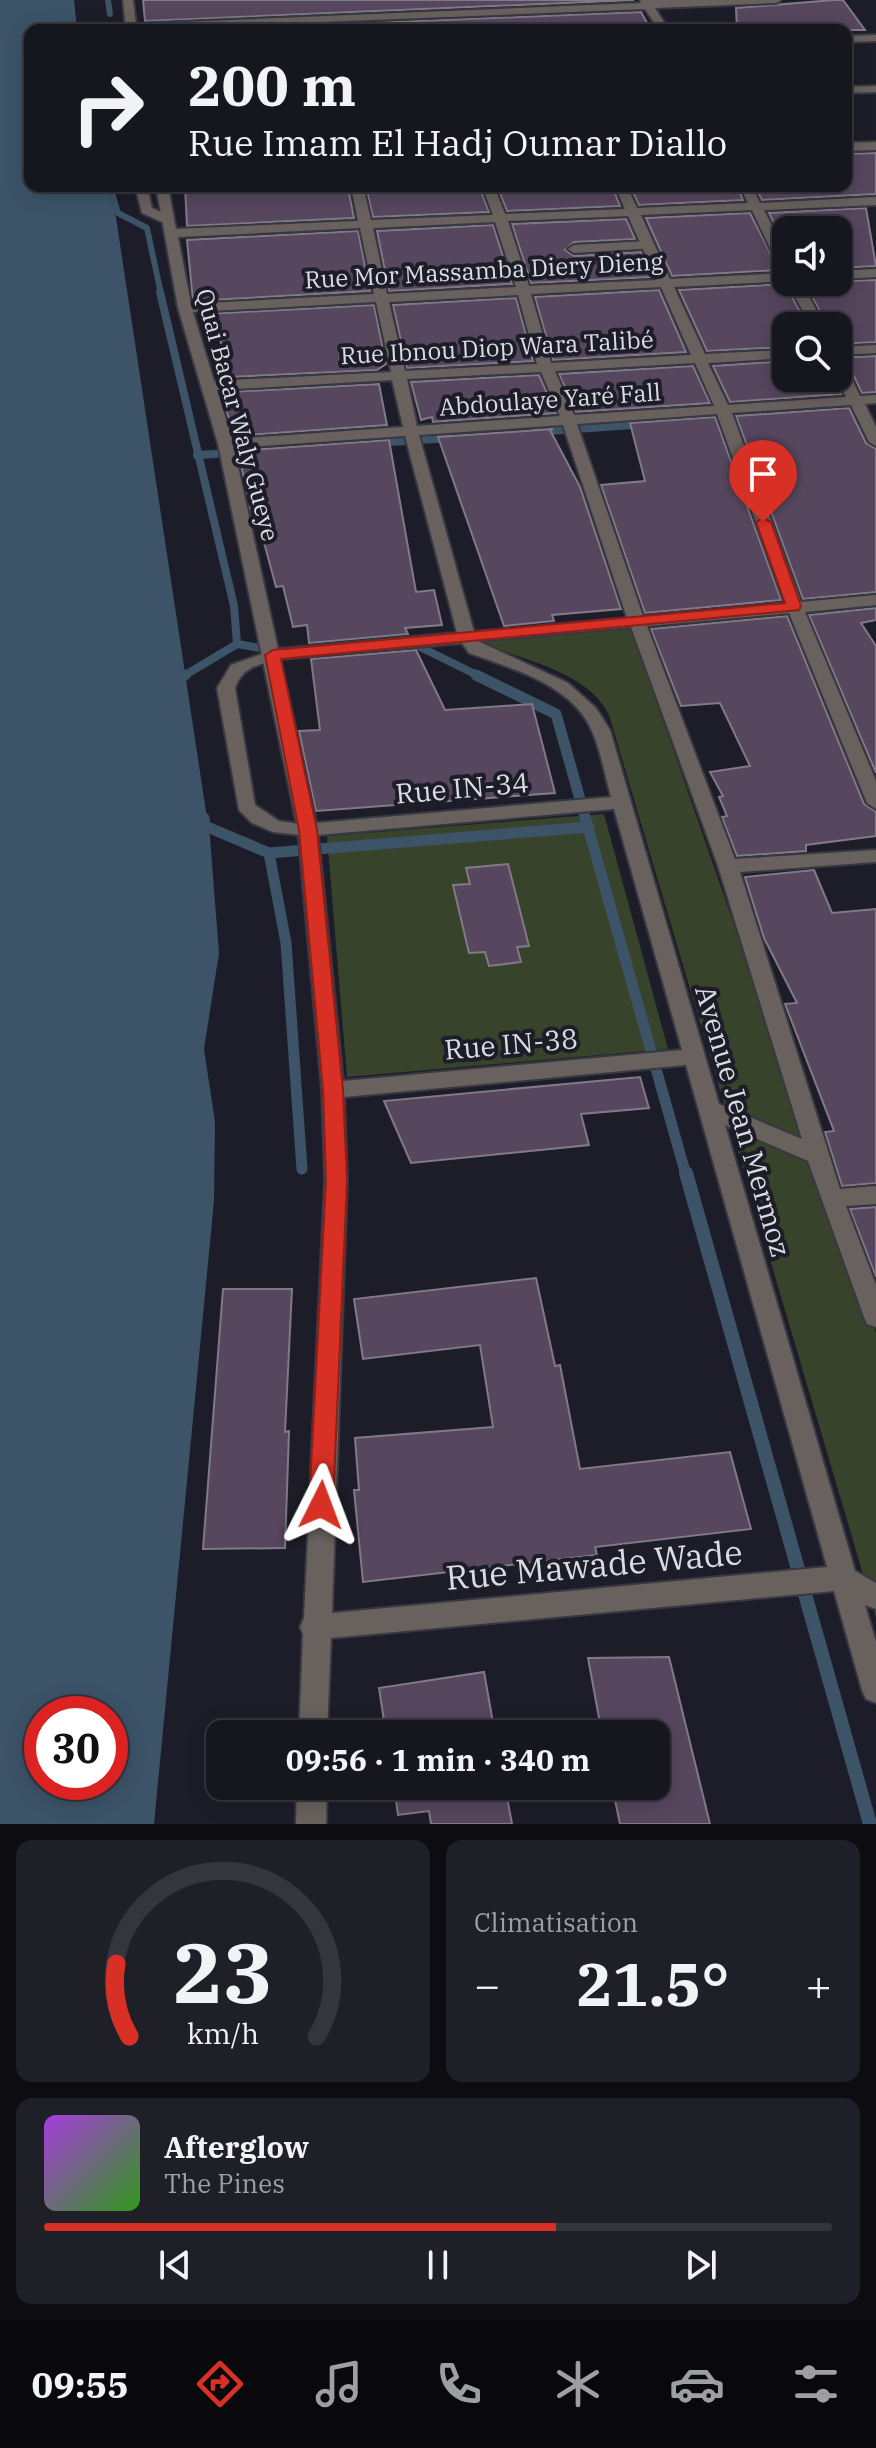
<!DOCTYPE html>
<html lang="fr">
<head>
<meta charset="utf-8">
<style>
	:root { --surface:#16161f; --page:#1f1f28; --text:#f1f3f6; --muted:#9e9fa4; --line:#35353d; --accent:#d93025 }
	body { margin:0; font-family:"IBM Plex Serif",serif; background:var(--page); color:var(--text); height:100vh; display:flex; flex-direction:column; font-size:30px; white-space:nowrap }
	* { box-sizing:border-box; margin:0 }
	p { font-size:26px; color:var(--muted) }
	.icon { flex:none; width:44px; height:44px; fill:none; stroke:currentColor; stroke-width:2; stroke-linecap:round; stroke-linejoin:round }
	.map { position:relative; height:1824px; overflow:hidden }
	.drawer { display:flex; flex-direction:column; gap:16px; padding:16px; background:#0c0c11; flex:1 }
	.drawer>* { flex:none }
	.hud { position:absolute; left:24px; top:24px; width:828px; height:168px; border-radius:16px; box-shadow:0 4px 20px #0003,0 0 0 2px var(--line); background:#16161f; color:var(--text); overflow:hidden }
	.tools { position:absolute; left:772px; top:216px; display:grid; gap:16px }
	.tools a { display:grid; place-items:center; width:80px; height:80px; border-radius:16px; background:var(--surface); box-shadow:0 4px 20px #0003,0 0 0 2px var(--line); font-size:40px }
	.speed { position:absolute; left:24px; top:1696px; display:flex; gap:16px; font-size:40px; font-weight:700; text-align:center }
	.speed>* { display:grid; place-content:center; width:104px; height:104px; border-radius:50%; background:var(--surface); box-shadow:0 4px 20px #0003,0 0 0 2px var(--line); line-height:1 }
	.speed .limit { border:12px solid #d22; background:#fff; color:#111 }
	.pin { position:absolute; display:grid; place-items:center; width:68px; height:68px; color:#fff; margin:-82px -34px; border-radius:50% 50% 50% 0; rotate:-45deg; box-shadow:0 0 8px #0007 }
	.pin .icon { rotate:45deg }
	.me { position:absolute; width:88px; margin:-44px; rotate:3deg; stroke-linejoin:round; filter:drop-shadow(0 0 6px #0008) }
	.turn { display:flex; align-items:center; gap:28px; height:168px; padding:0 32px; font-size:36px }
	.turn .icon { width:104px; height:104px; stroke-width:2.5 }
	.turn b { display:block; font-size:56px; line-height:68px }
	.big { font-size:60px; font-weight:700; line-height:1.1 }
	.drawer .widget { flex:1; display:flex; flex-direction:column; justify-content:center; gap:12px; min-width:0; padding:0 28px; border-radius:16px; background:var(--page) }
	.drawer .dial { align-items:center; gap:0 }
	.dial svg { height:208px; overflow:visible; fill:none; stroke:var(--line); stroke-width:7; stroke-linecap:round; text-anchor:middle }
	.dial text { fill:var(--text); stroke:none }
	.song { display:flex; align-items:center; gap:24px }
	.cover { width:96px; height:96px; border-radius:12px; background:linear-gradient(135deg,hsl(280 70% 55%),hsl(110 70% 35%)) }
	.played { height:8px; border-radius:4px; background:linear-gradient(90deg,var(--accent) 65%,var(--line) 65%) }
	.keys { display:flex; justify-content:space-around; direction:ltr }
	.heat { display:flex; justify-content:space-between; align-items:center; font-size:44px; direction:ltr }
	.drawer .tiles { flex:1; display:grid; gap:16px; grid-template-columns:1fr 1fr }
	.widget:last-child { grid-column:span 2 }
	.trip { position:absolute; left:206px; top:1720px; width:464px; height:80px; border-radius:16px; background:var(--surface); box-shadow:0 4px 20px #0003,0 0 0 2px var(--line); font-weight:700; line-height:80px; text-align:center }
	.dock { display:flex; height:128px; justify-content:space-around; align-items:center; background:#09090c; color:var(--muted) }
	.dock .icon { width:56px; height:56px }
	.dock .on { color:var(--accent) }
	.dock b { font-size:36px; color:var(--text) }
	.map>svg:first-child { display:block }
</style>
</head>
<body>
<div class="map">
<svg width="876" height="1824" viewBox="0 0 876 1824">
	<rect width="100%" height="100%" fill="#1d1d29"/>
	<g fill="#38432b">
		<path d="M631 628 876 1333V1618L609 715C587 670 519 659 475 641Z"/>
		<path d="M604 814 668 1049 347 1077 327 836Z"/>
	</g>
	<path fill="#3c5368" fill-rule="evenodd" d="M0 0H74L77 30H30V186H106L115 211 210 838 219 953 204 1049 215 1122 214 1201 154 1824H0ZM42 1714H110V1782H42Z"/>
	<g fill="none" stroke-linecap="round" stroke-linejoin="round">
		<g stroke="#3c5368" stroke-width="6">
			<path d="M108 0 110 14"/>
			<path d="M110 186 118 213 147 228 161 294"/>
		</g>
		<g stroke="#3c5368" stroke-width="8">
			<path d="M160 292 234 606 237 644 182 677"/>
			<path d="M535 432 646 424"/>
			<path d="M375 443 450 438"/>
			<path d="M197 455 251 452"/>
			<path d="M412 643 481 677"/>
			<path d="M237 644 272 650"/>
		</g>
		<g stroke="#3c5368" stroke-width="11">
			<path d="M476 675 556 714 686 1175"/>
			<path d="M178 679 185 675"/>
			<path d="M204 818 205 826 269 853 286 943 302 1169"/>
			<path d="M269 853 589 827"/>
		</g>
		<path stroke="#3c5368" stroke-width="14" d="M686 1173 870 1824"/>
	</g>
	<g fill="#56465e" stroke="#827987" stroke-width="2">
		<path d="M143 0H634L145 21Z"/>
		<path d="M834 0H843L865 30H737L736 8Z"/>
		<path d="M641 12 651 30H200Z"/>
		<path d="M876 153V194L762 200 755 186 846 187V154Z"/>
		<path d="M185 186 348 188 354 218 187 226Z"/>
		<path d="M403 186H479L489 212 373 217 366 187Z"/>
		<path d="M497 186H612L620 206 507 211Z"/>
		<path d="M630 186H654L657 192 737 186 743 200 639 205Z"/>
		<path d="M866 208 876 266 838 268V230H786V247L769 213Z"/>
		<path d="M750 213 779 270 672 276 646 218Z"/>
		<path d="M626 219 635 239 574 242 565 250 574 256 641 252 652 277 531 283 512 224Z"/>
		<path d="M493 225 512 284 389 291 377 231Z"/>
		<path d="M358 231 370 291 193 301 187 240Z"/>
		<path d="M876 280V342L838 344V326H828L804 282Z"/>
		<path d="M785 284 808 326H786V347L707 351 679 290Z"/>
		<path d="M659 290 686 352 553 360 535 297Z"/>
		<path d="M516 298 533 361 407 368 393 305Z"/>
		<path d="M374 305 386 364 377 370 228 377 220 339 209 340 206 314Z"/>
		<path d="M876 356V392L862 393 848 364 838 358Z"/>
		<path d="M786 361V378H834L841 394 730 402 713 366Z"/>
		<path d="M693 366 710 403 576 412 559 374Z"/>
		<path d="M539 375 556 413 433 422 432 417 421 420 411 382Z"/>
		<path d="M379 384 387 425 234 436 224 402 232 401 230 392Z"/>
		<path d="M849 408 866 443 876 449V592L803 599 736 416Z"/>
		<path d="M715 417 781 600 645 613 601 485 645 481 630 423Z"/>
		<path d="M553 429 550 430 580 487 621 609 552 615 554 621 504 626 438 437Z"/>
		<path d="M389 440 416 592 434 590 442 625 405 628 408 634 309 643 307 625 293 627 283 586 276 587 258 520 253 521 238 451Z"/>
		<path d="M876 608V620L861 623 876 646V773L809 615Z"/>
		<path d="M787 616 864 804 876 812V836L806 845V851L737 856 722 817 727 816 719 797 723 796 710 772 750 766 720 703 681 706 651 629Z"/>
		<path d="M416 650 445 710 532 704 555 793 316 811 299 731 320 730 311 659Z"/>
		<path d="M508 864 529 946 517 947 521 962 489 966 485 952 469 953 453 885 470 884 466 868Z"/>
		<path d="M814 870 832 913 876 909V1183L842 1186 825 1132 834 1131 785 1004 797 1003 764 938 745 877Z"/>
		<path d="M640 1077 649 1108 581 1114 589 1145 411 1163 384 1101Z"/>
		<path d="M876 1207V1277L850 1209Z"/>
		<path d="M536 1278 555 1366 560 1365 580 1469 730 1452 751 1529 595 1547 597 1555 363 1582 354 1490H359L355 1438 493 1427 480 1345 363 1359 354 1299Z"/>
		<path d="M223 1289H292L285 1432 289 1431 285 1548 203 1549Z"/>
		<path d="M669 1657 710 1824H620L612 1786H656V1734H602L588 1658Z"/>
		<path d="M484 1672 495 1734H386L379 1688Z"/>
		<path d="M394 1786H505L512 1824H431L429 1811 398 1815Z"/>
	</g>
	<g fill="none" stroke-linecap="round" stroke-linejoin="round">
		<defs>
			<g id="lane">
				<path d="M135 186H147L152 208 172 217V223H164L142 213Z"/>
				<path d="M649 241 655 245 654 248 574 253 568 249 574 245Z"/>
				<path d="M273 650 282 655 279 659C260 664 242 667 235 688L255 805 279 821 315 826 318 830 308 836 273 832 252 823 239 810 217 688 231 665Z"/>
			</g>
			<g id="street">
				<path d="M123 0H133L136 24 641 3 640 0H781L776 3 655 8 669 30H659L645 9 126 30Z"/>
				<path d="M876 35V41L846 42V36Z"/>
				<path d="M876 86V92L846 93V87Z"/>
				<path d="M876 142V150L846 151V143Z"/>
				<path d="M156 186H168L176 229 358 221 351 186H363L371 220 493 215 482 186H494L505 214 625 209 615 186H627L637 208 748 203 740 186H752L760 203 876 197V205L764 210 786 254V271L779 267 752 210 641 215 670 279 786 273V281L674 287 705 354 786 350V358L708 363 728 405 846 397 837 378 838 361 845 365 860 396 876 395V403L865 404 876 427V446L869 442 851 405 732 413 801 602 876 595V605L805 612 876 781V809L867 803 789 613 647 626 735 859 876 850V862L740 872 840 1189 876 1186V1204L846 1206 876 1285V1327L867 1324 864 1317 808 1161 725 1125 855 1571 876 1583V1609L865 1605 876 1642V1703L866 1699 862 1690 834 1591 331 1638 327 1734H299L303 1634 300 1627 304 1618 325 1180 322 1090 298 830 218 444 178 308ZM628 216 657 280 529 286 508 221ZM495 222 516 287 387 294 373 228ZM360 228 374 294 191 304 178 237ZM661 287 691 355 551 363 531 294ZM518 295 537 364 405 371 389 302ZM376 302 391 372 214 381 193 312ZM695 363 714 406 574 415 555 371ZM541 372 560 416 417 426 407 379ZM392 380 403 427 232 439 217 390ZM717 414 785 603 643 616 577 424ZM563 425 627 618 474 632 419 435ZM405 436 457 633 278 649 234 448ZM631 627 718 866 802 1139 719 1104 610 730 596 708 568 683 478 641ZM462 643 469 653C512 669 572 684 592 731 601 751 605 776 611 797L316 823 280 659ZM614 809 682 1050 343 1081 318 835ZM686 1065 827 1567 332 1613 347 1180 344 1097Z"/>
				<path d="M876 269V277L838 279V271Z"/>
				<path d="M787 282H801L825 326H811Z"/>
				<path d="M876 345V353L838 355V347Z"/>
				<path d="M297 1786H327L326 1824H296Z"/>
			</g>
		</defs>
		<use href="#lane" stroke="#383843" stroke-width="4"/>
		<use href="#street" stroke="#383843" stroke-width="4"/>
		<path stroke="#7b7b85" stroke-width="3" stroke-dasharray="1 4" stroke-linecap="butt" d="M77 30 108 28"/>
		<use href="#lane" fill="#68615e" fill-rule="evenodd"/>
		<use href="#street" fill="#68615e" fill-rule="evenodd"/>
	</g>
	<path fill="#d93025" stroke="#8d1f18" stroke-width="2" d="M763 518 771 522 801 606 799 610 281 659 317 830 343 1090 347 1180 333 1505 330 1513 321 1516 313 1513 309 1505 326 1180 323 1090 299 830 265 655 273 650 785 603 756 522Z"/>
	<g text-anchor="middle" stroke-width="8" stroke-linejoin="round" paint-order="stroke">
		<g font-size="24" fill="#dbdbe3" stroke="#1d1d29">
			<text transform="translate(484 271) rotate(-3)" y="8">Rue Mor Massamba Diery Dieng</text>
			<text transform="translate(497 348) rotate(-3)" y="8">Rue Ibnou Diop Wara Talibé</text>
			<text transform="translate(550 400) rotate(-4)" y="8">Abdoulaye Yaré Fall</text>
			<text transform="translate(237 415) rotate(75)" y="8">Quai Bacar Waly Gueye</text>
		</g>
		<g font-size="28" fill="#dbdbe3" stroke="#1d1d29">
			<text transform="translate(462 788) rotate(-5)" y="10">Rue IN-34</text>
			<text transform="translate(511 1044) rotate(-5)" y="10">Rue IN-38</text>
			<text transform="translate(743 1121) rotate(74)" y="10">Avenue Jean Mermoz</text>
		</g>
		<g font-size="34" fill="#dbdbe3" stroke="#1d1d29">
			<text transform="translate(594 1565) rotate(-5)" y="12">Rue Mawade Wade</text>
		</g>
	</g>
</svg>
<div class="tools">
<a><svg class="icon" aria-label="sound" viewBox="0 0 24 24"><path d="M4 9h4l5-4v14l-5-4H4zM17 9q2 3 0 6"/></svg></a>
<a><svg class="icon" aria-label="search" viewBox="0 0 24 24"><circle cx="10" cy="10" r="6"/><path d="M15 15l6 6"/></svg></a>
</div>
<div class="speed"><div class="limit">30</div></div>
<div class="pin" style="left:763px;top:522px;background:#d93025"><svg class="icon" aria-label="arrive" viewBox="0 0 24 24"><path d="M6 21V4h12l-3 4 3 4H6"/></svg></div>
<svg class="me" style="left:321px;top:1505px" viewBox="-20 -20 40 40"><path d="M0-17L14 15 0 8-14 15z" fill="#d93025" stroke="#fff" stroke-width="4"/></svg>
<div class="trip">09:56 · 1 min · 340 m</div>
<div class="hud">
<div class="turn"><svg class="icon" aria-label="right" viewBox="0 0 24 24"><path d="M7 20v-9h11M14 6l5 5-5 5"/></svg><div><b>200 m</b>Rue Imam El Hadj Oumar Diallo</div></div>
</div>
</div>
<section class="drawer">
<div class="tiles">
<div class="widget dial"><svg viewBox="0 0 100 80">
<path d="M14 69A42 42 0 1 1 86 69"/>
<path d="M14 69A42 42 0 0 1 9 41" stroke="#d93025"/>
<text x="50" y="56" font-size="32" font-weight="700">23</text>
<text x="50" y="72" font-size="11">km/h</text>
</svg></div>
<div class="widget"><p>Climatisation</p>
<div class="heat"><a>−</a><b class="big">21.5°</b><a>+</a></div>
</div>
<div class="widget">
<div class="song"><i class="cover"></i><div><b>Afterglow</b><p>The Pines</p></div></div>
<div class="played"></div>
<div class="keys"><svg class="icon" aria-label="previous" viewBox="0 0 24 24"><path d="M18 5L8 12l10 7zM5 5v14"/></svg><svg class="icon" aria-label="pause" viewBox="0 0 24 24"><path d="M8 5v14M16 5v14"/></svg><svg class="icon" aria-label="next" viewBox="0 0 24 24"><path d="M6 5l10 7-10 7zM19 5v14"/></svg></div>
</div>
</div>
</section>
<nav class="dock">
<b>09:55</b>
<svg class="icon on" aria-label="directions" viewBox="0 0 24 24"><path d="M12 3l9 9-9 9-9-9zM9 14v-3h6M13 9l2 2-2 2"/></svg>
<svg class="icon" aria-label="music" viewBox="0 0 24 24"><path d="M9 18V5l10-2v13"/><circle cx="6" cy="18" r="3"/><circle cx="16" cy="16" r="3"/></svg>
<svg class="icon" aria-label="phone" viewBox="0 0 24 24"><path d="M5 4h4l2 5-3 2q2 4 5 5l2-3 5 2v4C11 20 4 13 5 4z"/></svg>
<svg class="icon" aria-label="climate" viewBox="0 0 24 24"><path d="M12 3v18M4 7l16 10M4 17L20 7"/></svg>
<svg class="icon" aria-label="car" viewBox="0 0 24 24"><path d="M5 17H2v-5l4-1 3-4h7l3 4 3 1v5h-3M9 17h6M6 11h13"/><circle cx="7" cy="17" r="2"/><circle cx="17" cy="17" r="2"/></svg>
<svg class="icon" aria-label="filters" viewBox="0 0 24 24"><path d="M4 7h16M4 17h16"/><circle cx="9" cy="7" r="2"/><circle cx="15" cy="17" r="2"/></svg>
</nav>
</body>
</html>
